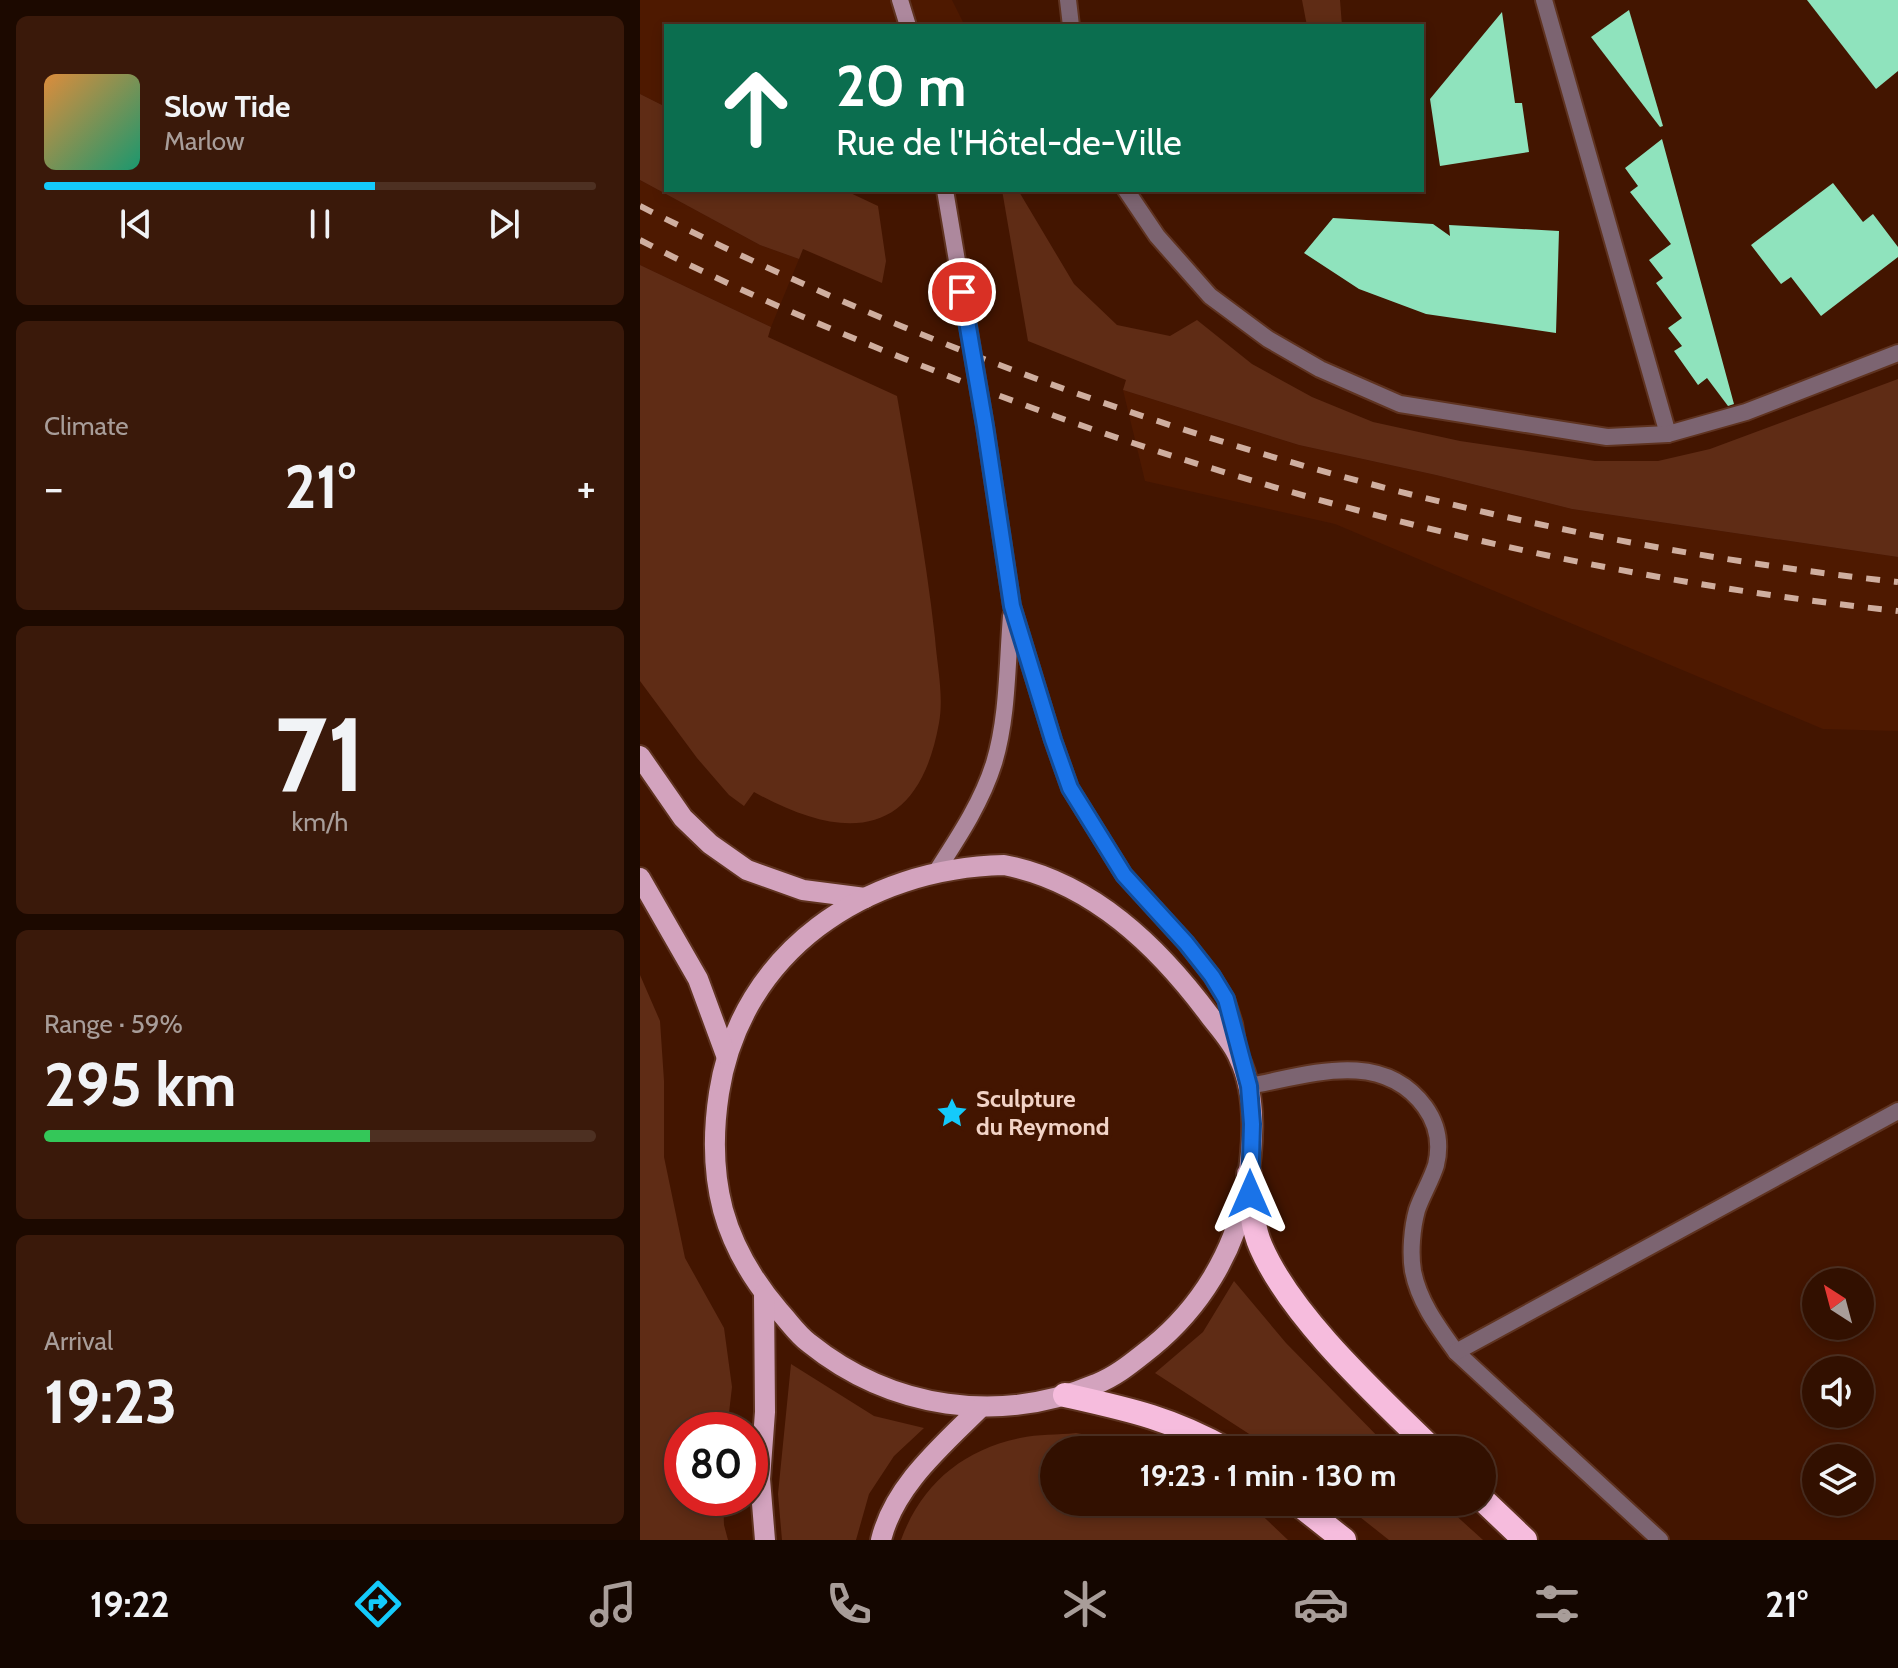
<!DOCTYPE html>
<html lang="en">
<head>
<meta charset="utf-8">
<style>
	:root { --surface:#321000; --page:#3a190a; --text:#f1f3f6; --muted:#a89d99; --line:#4d3022; --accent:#14cafb }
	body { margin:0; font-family:Cabin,sans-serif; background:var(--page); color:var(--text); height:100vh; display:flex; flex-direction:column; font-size:30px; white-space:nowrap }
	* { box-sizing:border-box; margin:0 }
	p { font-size:26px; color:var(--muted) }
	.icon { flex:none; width:44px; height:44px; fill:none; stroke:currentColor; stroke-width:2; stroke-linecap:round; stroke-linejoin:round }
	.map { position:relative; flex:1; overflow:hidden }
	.side { display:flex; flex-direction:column; gap:16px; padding:16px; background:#1c0900; width:640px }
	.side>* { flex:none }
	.hud { position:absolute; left:24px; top:24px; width:760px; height:168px; border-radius:0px; box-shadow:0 4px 12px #0003,0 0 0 2px var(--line); background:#0b6e4f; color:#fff; overflow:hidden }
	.needle { width:52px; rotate:324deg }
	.controls { position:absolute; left:1162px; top:1268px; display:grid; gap:16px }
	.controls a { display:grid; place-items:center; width:72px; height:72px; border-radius:50%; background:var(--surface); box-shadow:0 4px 12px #0003,0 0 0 2px var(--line); font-size:40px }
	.speed { position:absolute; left:24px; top:1412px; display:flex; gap:16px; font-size:40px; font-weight:700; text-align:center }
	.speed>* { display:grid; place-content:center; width:104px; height:104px; border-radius:50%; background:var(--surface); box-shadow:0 4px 12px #0003,0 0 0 2px var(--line); line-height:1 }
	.speed .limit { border:12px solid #d22; background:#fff; color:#111 }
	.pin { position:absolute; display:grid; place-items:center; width:68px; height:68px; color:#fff; margin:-34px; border:4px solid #fff; border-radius:50%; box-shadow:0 2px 8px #0007 }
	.me { position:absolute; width:88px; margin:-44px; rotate:0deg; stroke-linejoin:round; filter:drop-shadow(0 0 6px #0008) }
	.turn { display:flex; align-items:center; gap:28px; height:168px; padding:0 40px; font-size:36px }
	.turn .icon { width:104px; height:104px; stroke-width:2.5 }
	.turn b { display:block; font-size:56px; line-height:68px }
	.big { font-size:60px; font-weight:700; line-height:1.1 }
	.side .tile { flex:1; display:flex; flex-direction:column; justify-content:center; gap:12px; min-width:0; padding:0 28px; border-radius:12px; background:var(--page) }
	.side .dial { align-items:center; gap:0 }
	.dial b { font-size:104px; line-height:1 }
	.song { display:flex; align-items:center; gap:24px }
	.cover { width:96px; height:96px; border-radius:12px; background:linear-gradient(135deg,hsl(30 70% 55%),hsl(160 70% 35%)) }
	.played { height:8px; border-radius:4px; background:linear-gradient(90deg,var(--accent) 60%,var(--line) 60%) }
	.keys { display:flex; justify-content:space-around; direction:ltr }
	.heat { display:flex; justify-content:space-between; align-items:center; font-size:44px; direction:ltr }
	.charge { height:12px; border-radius:6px; background:linear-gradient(90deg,#34c759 59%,var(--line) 0) }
	.trip { position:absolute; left:400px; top:1436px; width:456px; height:80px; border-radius:40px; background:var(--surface); box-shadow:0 4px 12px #0003,0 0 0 2px var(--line); font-weight:700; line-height:80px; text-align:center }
	.tabs { display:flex; height:128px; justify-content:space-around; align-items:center; background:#140600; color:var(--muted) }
	.tabs .icon { width:56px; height:56px }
	.tabs .on { color:var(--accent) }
	.tabs b { font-size:36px; color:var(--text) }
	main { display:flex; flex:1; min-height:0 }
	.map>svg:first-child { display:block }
</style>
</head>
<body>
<main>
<section class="side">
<div class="tile">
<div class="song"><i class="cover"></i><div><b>Slow Tide</b><p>Marlow</p></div></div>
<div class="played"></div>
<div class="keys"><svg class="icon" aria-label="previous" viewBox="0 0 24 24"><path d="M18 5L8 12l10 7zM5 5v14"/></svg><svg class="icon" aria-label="pause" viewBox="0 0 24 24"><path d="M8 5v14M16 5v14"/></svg><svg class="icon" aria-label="next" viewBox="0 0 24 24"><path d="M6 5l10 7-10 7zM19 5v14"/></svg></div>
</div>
<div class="tile"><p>Climate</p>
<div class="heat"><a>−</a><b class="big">21°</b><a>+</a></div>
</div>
<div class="tile dial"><b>71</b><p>km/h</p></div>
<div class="tile"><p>Range · 59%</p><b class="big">295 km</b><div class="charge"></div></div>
<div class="tile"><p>Arrival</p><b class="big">19:23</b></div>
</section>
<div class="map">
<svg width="1258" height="1540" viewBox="0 0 1258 1540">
	<rect width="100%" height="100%" fill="#431500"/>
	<g fill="#4e1900">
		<path d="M0 0H312L325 26H26V107L0 94Z"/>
		<path d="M0 180 120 245 159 259 131 327 0 265Z"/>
		<path d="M483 390 659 445 796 475 932 509 1258 557V731L1183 729 695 524 505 481Z"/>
	</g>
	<g fill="#5f2c15">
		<path d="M662 0H700L702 26H667Z"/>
		<path d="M0 94 26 107V190H204L238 206 246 261 242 283 163 249 159 259 120 245 0 180Z"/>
		<path d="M362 190H378L434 284 477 325 530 336 557 320 612 364 672 397 733 422 820 441 955 461H1018L1070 449 1258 379V557L932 509 796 475 659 445 483 390 486 380 388 341Z"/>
		<path d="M0 265 131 327 128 337 257 396C271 477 286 556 295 638 297 665 304 696 299 723 278 841 204 842 114 792L104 806 89 795 57 758 0 681Z"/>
		<path d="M0 975 20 1021 24 1081V1157L45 1258 84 1328 92 1387 87 1430H42V1498H83L84 1525 88 1540H0Z"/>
		<path d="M594 1281 646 1343 751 1450H634L515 1373 563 1332Z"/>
		<path d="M151 1364 234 1416 284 1428 254 1456 229 1494 216 1540H142L138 1494Z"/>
		<path d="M436 1433 496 1444 515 1450H414V1502H608L648 1540H261C281 1485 322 1450 380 1438 398 1434 418 1435 436 1433Z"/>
		<path d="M701 1502H801L843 1540H749Z"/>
	</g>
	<g fill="#8fe3bd">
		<path d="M1167 0H1258V71L1236 89Z"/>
		<path d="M989 10 1023 126 1020 127 951 37Z"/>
		<path d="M862 12 875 103H882L889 152 800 166 790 99Z"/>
		<path d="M1022 139 1094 404 1088 406 1067 378 1058 385 1034 351 1042 346 1028 328 1042 318 1016 283 1023 278 1009 260 1031 244 990 192 998 186 985 168Z"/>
		<path d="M1193 183 1223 222 1233 214 1258 247V257L1181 316 1151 277 1141 284 1111 245Z"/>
		<path d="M693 218 793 224 810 236 809 225 919 231 916 333 786 314 719 289 664 253Z"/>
	</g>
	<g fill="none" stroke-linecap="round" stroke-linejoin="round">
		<defs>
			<path id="lane" d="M904 0 1028 434"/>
			<g id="street">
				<path d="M428 0 431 26"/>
				<path d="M486 190 517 236 570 296 628 339 680 369 760 404 967 437 1028 434 1106 412 1258 353"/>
				<path d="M609 1086C669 1075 742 1048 785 1107 798 1125 801 1144 796 1165 791 1181 782 1195 777 1210 772 1228 770 1253 773 1271 779 1302 798 1327 816 1352L1020 1540"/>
				<path d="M816 1352 1258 1111"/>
			</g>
			<g id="secondary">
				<path d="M260 0 268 26"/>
				<path d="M305 190 345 426 372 606 413 740 430 788 484 875 546 943 572 976 586 999 594 1024 599 1054"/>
				<path d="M296 872C318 838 342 802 354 763 368 717 367 664 371 616"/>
			</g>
			<g id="primary">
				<path d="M0 756 43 818 70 844 107 870 163 890 225 898"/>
				<path d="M364 865C452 882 518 946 570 1016 580 1029 593 1043 599 1058 618 1097 613 1149 606 1191 594 1253 560 1308 512 1347 494 1361 477 1376 456 1384 359 1425 251 1409 169 1343 158 1335 150 1323 140 1312 114 1282 94 1250 83 1210 73 1172 73 1132 79 1093 101 951 226 868 364 865Z"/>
				<path d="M0 878 58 979 86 1055"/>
				<path d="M124 1294 125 1412 120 1479 125 1540"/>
				<path d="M241 1540C254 1486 302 1446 340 1408"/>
			</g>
			<g id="highway">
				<path d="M609 1174C611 1198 611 1225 621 1247 652 1318 737 1395 793 1450"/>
				<path d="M425 1395C487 1409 531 1418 587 1450"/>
				<path d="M842 1499 885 1540"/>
				<path d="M656 1502 704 1540"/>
			</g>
		</defs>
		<use href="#lane" stroke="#5f3320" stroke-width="20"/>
		<use href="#street" stroke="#5f3320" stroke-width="20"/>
		<use href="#secondary" stroke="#5f3320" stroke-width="20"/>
		<use href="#primary" stroke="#5f3320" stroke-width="24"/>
		<use href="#highway" stroke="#5f3320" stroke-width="28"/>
		<use href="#lane" stroke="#7c6471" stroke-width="16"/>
		<use href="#street" stroke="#7c6471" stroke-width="16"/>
		<use href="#secondary" stroke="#ad889d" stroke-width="16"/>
		<use href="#primary" stroke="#d3a3be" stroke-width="20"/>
		<use href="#highway" stroke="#f6bcdd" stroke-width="24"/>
		<g stroke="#cfae9f" stroke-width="6" stroke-dasharray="14 14" stroke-linecap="butt">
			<path d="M0 206C392 405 820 534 1258 582"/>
			<path d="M0 240C98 291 200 334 303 374 608 494 931 576 1258 611"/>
		</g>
	</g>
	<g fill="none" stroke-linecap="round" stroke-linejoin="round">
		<defs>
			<path id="route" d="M322 292 345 426 372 606 413 740 430 788 484 875 546 943 572 976 586 999 609 1086 612 1124 610 1194"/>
		</defs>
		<use href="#route" stroke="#114b97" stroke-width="20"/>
		<use href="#route" stroke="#1a73e8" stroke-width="14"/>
	</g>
	<defs>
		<symbol id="sight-bare" viewBox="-9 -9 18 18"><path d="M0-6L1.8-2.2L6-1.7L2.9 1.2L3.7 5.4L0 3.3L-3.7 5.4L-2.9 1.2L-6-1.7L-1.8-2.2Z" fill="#14cafb" stroke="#431500" stroke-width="2.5" paint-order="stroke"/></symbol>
	</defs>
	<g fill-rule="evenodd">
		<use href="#sight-bare" x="290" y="1091" width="44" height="44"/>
	</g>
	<g text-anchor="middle" stroke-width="8" stroke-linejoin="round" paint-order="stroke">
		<g font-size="24" font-weight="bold" fill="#f2d3c6" stroke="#431500" text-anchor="start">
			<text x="336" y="1107">Sculpture<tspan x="336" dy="28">du Reymond</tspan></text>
		</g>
	</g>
</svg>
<div class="controls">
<a><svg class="needle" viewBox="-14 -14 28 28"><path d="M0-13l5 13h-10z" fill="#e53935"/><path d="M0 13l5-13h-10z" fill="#a89d99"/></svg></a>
<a><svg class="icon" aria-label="sound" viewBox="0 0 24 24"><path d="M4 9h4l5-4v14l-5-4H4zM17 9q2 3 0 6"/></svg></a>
<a><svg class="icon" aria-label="layers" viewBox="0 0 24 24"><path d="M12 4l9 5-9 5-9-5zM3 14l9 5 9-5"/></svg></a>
</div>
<div class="speed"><div class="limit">80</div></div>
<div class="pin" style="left:322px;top:292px;background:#d93025"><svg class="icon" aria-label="arrive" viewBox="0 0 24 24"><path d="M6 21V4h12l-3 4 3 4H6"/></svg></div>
<svg class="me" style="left:610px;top:1194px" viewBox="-20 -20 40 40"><path d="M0-17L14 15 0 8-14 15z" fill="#1a73e8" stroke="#fff" stroke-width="4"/></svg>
<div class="trip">19:23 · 1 min · 130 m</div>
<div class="hud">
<div class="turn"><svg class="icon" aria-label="ahead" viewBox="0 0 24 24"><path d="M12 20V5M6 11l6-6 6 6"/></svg><div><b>20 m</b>Rue de l'Hôtel-de-Ville</div></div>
</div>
</div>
</main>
<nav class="tabs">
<b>19:22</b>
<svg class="icon on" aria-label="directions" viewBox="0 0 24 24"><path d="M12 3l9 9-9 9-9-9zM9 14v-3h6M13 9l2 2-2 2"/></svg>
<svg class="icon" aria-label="music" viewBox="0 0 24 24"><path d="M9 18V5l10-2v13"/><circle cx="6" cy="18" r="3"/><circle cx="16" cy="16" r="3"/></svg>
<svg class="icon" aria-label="phone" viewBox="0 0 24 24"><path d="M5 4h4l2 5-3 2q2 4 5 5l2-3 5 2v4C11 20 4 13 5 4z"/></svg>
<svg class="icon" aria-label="climate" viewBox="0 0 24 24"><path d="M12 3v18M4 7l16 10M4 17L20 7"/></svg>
<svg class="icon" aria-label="car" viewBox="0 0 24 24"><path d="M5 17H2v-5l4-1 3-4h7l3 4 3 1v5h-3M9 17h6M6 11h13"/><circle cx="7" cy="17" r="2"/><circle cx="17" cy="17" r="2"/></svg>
<svg class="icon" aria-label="filters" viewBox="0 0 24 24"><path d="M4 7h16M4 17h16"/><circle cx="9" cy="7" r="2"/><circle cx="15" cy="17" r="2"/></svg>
<b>21°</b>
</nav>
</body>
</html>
